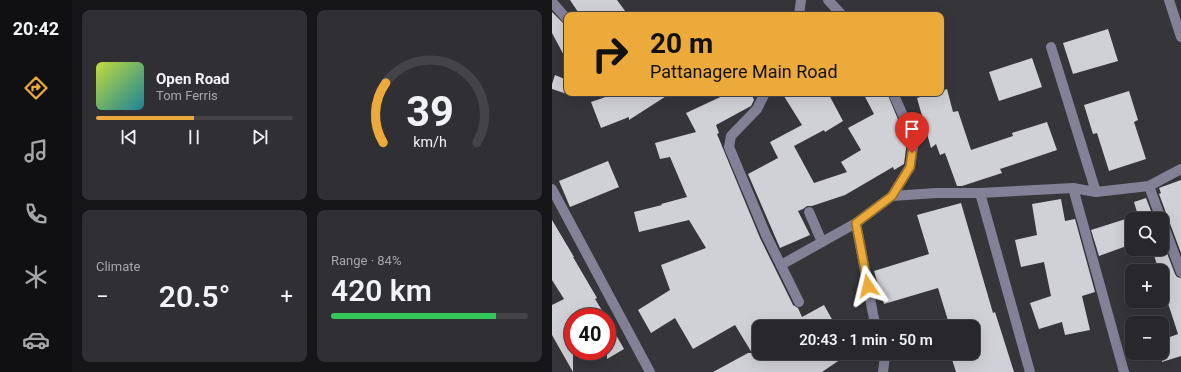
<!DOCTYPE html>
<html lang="en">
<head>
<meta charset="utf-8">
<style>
	:root { --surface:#28282c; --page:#303034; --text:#f1f3f6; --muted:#a5a6a9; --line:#444448; --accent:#ebaa39 }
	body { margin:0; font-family:Roboto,sans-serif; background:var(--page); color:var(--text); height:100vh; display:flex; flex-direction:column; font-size:15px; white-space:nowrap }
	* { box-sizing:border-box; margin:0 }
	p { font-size:13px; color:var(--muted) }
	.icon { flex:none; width:22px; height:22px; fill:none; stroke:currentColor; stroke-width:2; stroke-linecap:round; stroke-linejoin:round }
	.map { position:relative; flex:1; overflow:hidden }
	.details { display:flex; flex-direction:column; gap:10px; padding:10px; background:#161618; width:480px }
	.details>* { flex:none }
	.guide { position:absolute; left:12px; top:12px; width:380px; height:84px; border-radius:8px; box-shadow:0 4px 16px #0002,0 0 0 1px var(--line); background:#ebaa39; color:#111; overflow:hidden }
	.tools { position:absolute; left:573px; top:212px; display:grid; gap:8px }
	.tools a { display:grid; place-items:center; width:44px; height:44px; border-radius:8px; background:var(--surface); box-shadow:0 4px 16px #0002,0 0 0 1px var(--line); font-size:20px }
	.speed { position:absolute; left:12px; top:308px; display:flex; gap:8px; font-size:20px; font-weight:700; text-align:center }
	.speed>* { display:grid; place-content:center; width:52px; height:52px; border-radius:50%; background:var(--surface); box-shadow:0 4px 16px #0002,0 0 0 1px var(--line); line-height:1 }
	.speed .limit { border:6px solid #d22; background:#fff; color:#111 }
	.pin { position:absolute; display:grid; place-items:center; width:34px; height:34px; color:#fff; margin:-41px -17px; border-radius:50% 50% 50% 0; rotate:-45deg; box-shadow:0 0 4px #0007 }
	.pin .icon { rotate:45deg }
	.me { position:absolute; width:44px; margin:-22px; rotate:350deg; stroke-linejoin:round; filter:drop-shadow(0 0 3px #0008) }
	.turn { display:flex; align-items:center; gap:14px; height:84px; padding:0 20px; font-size:18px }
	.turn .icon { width:52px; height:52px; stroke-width:2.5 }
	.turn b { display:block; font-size:28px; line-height:34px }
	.big { font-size:30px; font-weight:600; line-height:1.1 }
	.details .tile { flex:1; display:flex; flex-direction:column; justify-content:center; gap:6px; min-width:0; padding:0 14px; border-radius:8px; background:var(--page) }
	.details .dial { align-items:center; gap:0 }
	.dial svg { height:104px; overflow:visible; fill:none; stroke:var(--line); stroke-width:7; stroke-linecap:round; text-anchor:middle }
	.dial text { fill:var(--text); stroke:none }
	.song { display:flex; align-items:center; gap:12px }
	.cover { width:48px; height:48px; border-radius:6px; background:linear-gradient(135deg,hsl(70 70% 55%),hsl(190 70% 35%)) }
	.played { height:4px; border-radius:2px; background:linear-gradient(90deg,var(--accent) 50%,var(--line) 50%) }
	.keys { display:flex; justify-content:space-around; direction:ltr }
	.heat { display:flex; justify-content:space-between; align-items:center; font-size:22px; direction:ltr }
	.charge { height:6px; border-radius:3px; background:linear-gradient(90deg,#34c759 84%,var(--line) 0) }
	.details .tiles { flex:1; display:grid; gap:10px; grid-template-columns:repeat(2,1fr) }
	.trip { position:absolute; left:200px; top:320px; width:228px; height:40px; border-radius:8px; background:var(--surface); box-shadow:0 4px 16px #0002,0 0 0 1px var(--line); font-weight:600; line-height:40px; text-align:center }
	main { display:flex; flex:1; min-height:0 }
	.dock { display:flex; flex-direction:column; width:72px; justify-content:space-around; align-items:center; background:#101012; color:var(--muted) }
	.dock .icon { width:28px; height:28px }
	.dock .active { color:var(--accent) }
	.dock b { font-size:18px; color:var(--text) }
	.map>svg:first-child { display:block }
</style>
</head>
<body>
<main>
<nav class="dock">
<b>20:42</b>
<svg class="icon active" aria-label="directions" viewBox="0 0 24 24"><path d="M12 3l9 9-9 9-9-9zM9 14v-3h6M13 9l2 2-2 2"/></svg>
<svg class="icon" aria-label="music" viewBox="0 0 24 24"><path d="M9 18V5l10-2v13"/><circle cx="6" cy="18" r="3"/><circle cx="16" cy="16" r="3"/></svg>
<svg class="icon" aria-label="phone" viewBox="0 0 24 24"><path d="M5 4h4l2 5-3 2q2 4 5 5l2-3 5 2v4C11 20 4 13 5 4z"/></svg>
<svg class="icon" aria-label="climate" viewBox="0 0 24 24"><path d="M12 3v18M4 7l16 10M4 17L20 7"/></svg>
<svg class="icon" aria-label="car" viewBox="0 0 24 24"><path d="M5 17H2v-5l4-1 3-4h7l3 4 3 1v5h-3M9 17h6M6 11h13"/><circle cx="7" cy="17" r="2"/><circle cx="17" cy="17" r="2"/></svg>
</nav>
<section class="details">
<div class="tiles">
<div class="tile">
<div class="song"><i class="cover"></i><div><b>Open Road</b><p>Tom Ferris</p></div></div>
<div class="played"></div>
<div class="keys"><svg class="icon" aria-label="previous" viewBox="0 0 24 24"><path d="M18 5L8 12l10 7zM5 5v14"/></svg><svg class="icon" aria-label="pause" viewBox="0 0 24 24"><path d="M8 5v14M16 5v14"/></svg><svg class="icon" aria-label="next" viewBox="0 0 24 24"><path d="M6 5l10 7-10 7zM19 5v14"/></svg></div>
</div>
<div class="tile dial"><svg viewBox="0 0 100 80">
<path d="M14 69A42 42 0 1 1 86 69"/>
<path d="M14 69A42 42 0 0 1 16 23" stroke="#ebaa39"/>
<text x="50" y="56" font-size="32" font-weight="700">39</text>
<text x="50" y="72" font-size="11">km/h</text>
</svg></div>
<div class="tile"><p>Climate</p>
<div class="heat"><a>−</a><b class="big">20.5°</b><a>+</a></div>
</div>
<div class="tile"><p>Range · 84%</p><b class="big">420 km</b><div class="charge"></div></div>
</div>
</section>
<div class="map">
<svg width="629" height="372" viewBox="0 0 629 372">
	<rect width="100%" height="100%" fill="#35353a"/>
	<g fill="#d0d0d7">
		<path d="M18 0H65L76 15H28Z"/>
		<path d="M0 12 12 24 15 30V61L0 33Z"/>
		<path d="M556 29 566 61 521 74 511 43Z"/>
		<path d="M480 58 490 87 447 101 437 72Z"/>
		<path d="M3 75 15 80V94L0 89V84Z"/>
		<path d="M395 89 401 112 406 111 419 150 461 136 460 133 495 122 505 150 448 169 450 173 410 186H405L393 153 388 155 384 144 379 148 365 98 382 93H389V91Z"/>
		<path d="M577 91 586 120 582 122 594 159 557 171 545 133 541 134 532 105Z"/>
		<path d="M65 93H119L77 120V117L49 128 39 102Z"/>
		<path d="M177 93H199L202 100 199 106 164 125 167 133 165 134 208 238 241 305 246 308 250 317 272 305 281 321 271 327H207V353H298L270 372H161L196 353H200L183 325 141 349 123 318 99 333 86 310 118 290 109 265 154 248 137 220 87 232 82 212 110 205 109 204 135 197 118 157 108 159 103 143 144 132 134 113Z"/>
		<path d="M230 93H276L291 121 273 132 272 130 242 146 262 183 295 172 289 162 309 150 296 128 322 114 311 93H335L355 141 352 164 342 170 341 167 293 195 260 206H255L251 209 246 211 258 235 228 248 196 174 226 158 218 142 250 125Z"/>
		<path d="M56 161 67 187 18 207 7 181Z"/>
		<path d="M629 180V253L607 194 609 193 607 188Z"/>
		<path d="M594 198 602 219H587L582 202Z"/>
		<path d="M509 199 513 221 523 219 543 292 530 296 538 330 513 335 510 322 487 329 478 303 499 296 492 262 469 267 463 240 485 235 480 204Z"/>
		<path d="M409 203 441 313 443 312 462 372H404L398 353H421V327H397H398L386 288 332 304 322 271 377 254 365 215Z"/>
		<path d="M580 217V244L547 256 539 230Z"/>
		<path d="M0 220 22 257H21L45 298 43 299 54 317H21V372L0 335V305L12 299 0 280Z"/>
		<path d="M610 240 623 274 625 277 629 278V356L610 362V340L626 334 612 291H613L610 280V271H607L600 249H610Z"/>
		<path d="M55 319 72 349 55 359Z"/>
		<path d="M364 353H388L366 360Z"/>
	</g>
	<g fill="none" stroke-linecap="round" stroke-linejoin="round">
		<g stroke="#828196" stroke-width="10">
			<path d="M276 0 290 15"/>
			<path d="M617 0 629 37"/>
			<path d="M0 2 15 19"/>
			<path d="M247 15 249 0"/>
			<path d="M499 47 544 192"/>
			<path d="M213 93 205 109 179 136 177 147 214 235 247 302"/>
			<path d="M597 186 609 219"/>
			<path d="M521 188 572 372"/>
			<path d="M0 189 98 372"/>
			<path d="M428 193 478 372"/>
			<path d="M340 196 384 193H428L521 188 544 192 597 186 629 169"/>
			<path d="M257 212 270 242"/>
			<path d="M610 221 629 272"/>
			<path d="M229 265 304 223"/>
			<path d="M324 327 321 314 304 223 340 196 358 167 362 140 341 93"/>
			<path d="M331 372 333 356 332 353"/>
		</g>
	</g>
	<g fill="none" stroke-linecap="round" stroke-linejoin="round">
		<defs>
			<path id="route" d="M316 286 304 223 340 196 358 167 360 153"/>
		</defs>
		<use href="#route" stroke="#996e25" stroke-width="10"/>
		<use href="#route" stroke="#ebaa39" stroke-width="7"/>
	</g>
</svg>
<div class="tools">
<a><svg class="icon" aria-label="search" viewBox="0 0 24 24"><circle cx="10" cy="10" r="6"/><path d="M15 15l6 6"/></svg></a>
<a>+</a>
<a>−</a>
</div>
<div class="speed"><div class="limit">40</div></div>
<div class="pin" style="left:360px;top:153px;background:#d93025"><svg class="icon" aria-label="arrive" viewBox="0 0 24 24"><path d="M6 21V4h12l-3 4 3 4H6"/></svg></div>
<svg class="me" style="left:316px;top:286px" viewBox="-20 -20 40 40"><path d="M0-17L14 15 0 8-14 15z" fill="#ebaa39" stroke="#fff" stroke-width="4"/></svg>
<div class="trip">20:43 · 1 min · 50 m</div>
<div class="guide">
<div class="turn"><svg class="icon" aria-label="right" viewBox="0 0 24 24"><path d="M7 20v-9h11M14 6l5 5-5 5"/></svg><div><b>20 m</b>Pattanagere Main Road</div></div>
</div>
</div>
</main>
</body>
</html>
